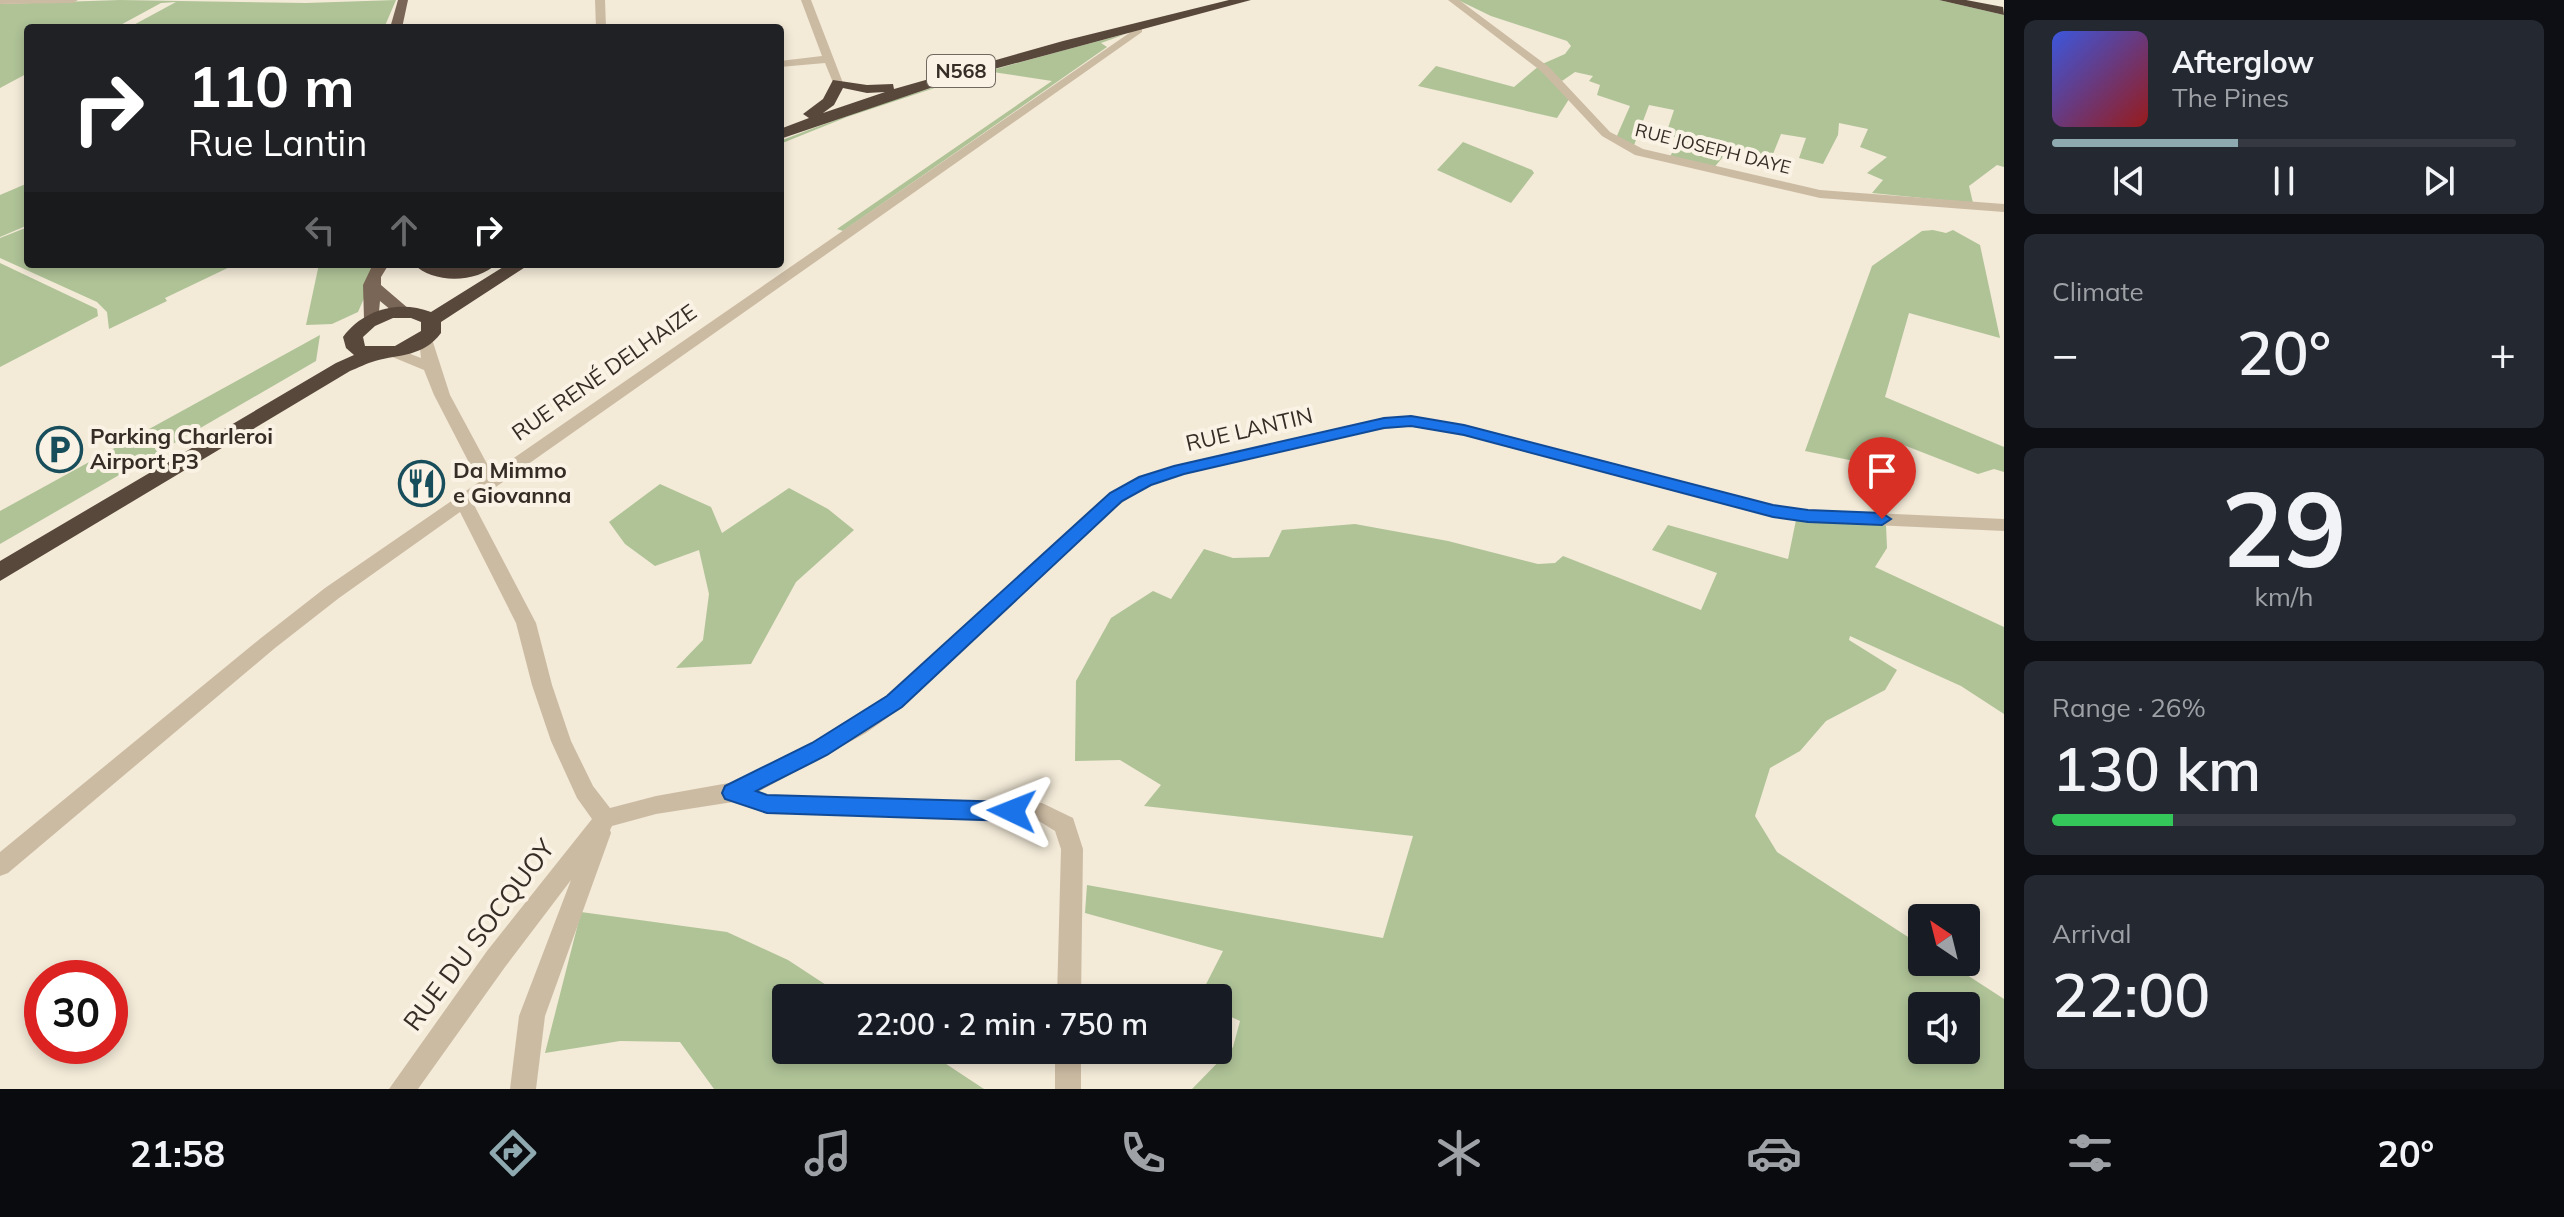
<!DOCTYPE html>
<html lang="en">
<head>
<meta charset="utf-8">
<style>
	:root { --surface:#171b24; --page:#242831; --text:#f1f3f6; --muted:#9ea1a6; --line:#363941; --accent:#8fa9b0 }
	body { margin:0; font-family:Mulish,sans-serif; background:var(--page); color:var(--text); height:100vh; display:flex; flex-direction:column; font-size:30px; white-space:nowrap }
	* { box-sizing:border-box; margin:0 }
	p { font-size:26px; color:var(--muted) }
	.icon { flex:none; width:44px; height:44px; fill:none; stroke:currentColor; stroke-width:2; stroke-linecap:round; stroke-linejoin:round }
	.map { position:relative; flex:1; overflow:hidden }
	.drawer { display:flex; flex-direction:column; gap:20px; padding:20px; background:#0d0f14; width:560px }
	.drawer>* { flex:none }
	.banner { position:absolute; left:24px; top:24px; width:760px; height:244px; border-radius:8px; box-shadow:0 4px 12px #0003; background:#202124; color:#fff; overflow:hidden }
	.needle { width:52px; rotate:325deg }
	.fabs { position:absolute; left:1908px; top:904px; display:grid; gap:16px }
	.fabs a { display:grid; place-items:center; width:72px; height:72px; border-radius:8px; background:var(--surface); box-shadow:0 4px 12px #0003; font-size:40px }
	.speed { position:absolute; left:24px; top:960px; display:flex; gap:16px; font-size:40px; font-weight:700; text-align:center }
	.speed>* { display:grid; place-content:center; width:104px; height:104px; border-radius:50%; background:var(--surface); box-shadow:0 4px 12px #0003; line-height:1 }
	.speed .limit { border:12px solid #d22; background:#fff; color:#111 }
	.pin { position:absolute; display:grid; place-items:center; width:68px; height:68px; color:#fff; margin:-82px -34px; border-radius:50% 50% 50% 0; rotate:-45deg; box-shadow:0 0 8px #0007 }
	.pin .icon { rotate:45deg }
	.me { position:absolute; width:88px; margin:-44px; rotate:272deg; stroke-linejoin:round; filter:drop-shadow(0 0 6px #0008) }
	.turn { display:flex; align-items:center; gap:28px; height:168px; padding:0 32px; font-size:36px }
	.turn .icon { width:104px; height:104px; stroke-width:2.5 }
	.turn b { display:block; font-size:56px; line-height:68px }
	.lanes { display:flex; align-items:center; height:76px; padding:0 32px; background:#0003; justify-content:center; gap:40px; direction:ltr }
	.lanes .off { opacity:.35 }
	.big { font-size:60px; font-weight:600; line-height:1.1 }
	.drawer .card { flex:1; display:flex; flex-direction:column; justify-content:center; gap:12px; min-width:0; padding:0 28px; border-radius:12px; background:var(--page) }
	.drawer .dial { align-items:center; gap:0 }
	.dial b { font-size:104px; line-height:1 }
	.song { display:flex; align-items:center; gap:24px }
	.cover { width:96px; height:96px; border-radius:12px; background:linear-gradient(135deg,hsl(230 70% 55%),hsl(0 70% 35%)) }
	.played { height:8px; border-radius:4px; background:linear-gradient(90deg,var(--accent) 40%,var(--line) 40%) }
	.keys { display:flex; justify-content:space-around; direction:ltr }
	.heat { display:flex; justify-content:space-between; align-items:center; font-size:44px; direction:ltr }
	.charge { height:12px; border-radius:6px; background:linear-gradient(90deg,#34c759 26%,var(--line) 0) }
	.trip { position:absolute; left:772px; top:984px; width:460px; height:80px; border-radius:8px; background:var(--surface); box-shadow:0 4px 12px #0003; font-weight:600; line-height:80px; text-align:center }
	.tabs { display:flex; height:128px; justify-content:space-around; align-items:center; background:#090b0e; color:var(--muted) }
	.tabs .icon { width:56px; height:56px }
	.tabs .on { color:var(--accent) }
	.tabs b { font-size:36px; color:var(--text) }
	main { display:flex; flex:1; min-height:0 }
	.map>svg:first-child { display:block }
</style>
</head>
<body>
<main>
<div class="map">
<svg width="2004" height="1089" viewBox="0 0 2004 1089">
	<rect width="100%" height="100%" fill="#f3ead8"/>
	<g fill="#afc397" fill-rule="evenodd">
		<path d="M120 0 306 3 396 0 384 28H128L176 2 161 3 115 28H28V73L0 88V4Z"/>
		<path d="M1458 0H1939L2004 15V167L1997 165 1969 186 1973 203 1872 193 1883 180 1867 173 1887 157 1860 147 1868 129 1839 123 1838 135 1823 164 1799 158 1806 138 1781 134 1771 159 1725 147 1722 158 1712 170 1668 160 1680 139 1666 134 1674 110 1649 105 1633 148 1616 138 1630 106 1597 95 1600 85 1589 81 1593 76 1575 72 1562 81 1546 69 1571 96 1557 118 1418 86 1436 66 1514 87 1540 65 1565 54 1571 46 1567 41 1491 16Z"/>
		<path d="M1126 34 1101 43 1107 47 843 231 837 229 1052 81 986 71 847 117 780 144V141C895 96 1006 65 1126 34Z"/>
		<path d="M1463 142 1532 170 1534 173 1511 203 1437 170Z"/>
		<path d="M28 183V225L0 237V195Z"/>
		<path d="M28 227V264H236L165 298 167 301 109 329 107 312 97 302 0 258V238Z"/>
		<path d="M1933 230 1946 233 1953 230 1980 245 2000 338 1909 313 1885 397 2004 447V472L1994 469 1978 474 1883 437 1879 466 1805 451 1872 266 1922 231Z"/>
		<path d="M0 263 97 309 98 316 0 367Z"/>
		<path d="M319 264H379L358 312 332 324 306 325Z"/>
		<path d="M320 335 316 361 0 544V511Z"/>
		<path d="M660 484 711 507 722 533 789 488 828 509 854 530 796 582 751 664 676 668 703 640 709 594 699 550 655 566 625 544 609 522Z"/>
		<path d="M1796 520 1886 525 1887 548 1875 567 2004 627V714L1961 686 1850 636 1849 640 1897 670 1885 690 1826 721 1800 751 1770 768 1755 816 1777 852 1922 946V962H1947L2004 999V1089H1192L1233 1047 1240 1021 1218 1011V998H1199L1223 951 1085 913 1087 885 1383 938 1413 836 1144 806 1161 785 1120 760 1075 761 1076 681 1111 618 1153 591 1171 599 1204 549 1233 558 1269 557 1282 530 1355 524 1448 541 1538 564 1555 563 1563 556 1701 610 1717 573 1652 550 1668 525 1788 559ZM1922 1006H1966V1050H1922Z"/>
		<path d="M581 912 727 932 788 960 846 998H786V1050H925L984 1089H714L680 1042 620 1041 545 1053Z"/>
	</g>
	<g fill="none" stroke-linecap="round" stroke-linejoin="round">
		<g fill="#ccbba3" fill-rule="evenodd">
			<path d="M0 0H78L73 3 0 4Z"/>
			<path d="M595 0H605L606 28H596Z"/>
			<path d="M801 0H811L843 83 842 85H834L825 63 780 67V61L822 56Z"/>
			<path d="M1448 0H1459L1549 67 1610 132 1643 149 1820 190 2004 204V212L1820 198 1635 155 1602 136 1541 71Z"/>
			<path d="M1138 27 1142 28V32L473 503 536 623 552 685 571 741 593 786 610 808 656 796 740 781 852 721 887 696 1097 504 1127 483 1160 470 1369 421 1411 416 1464 425 1773 505 1808 510 2004 519V531L1808 522 1773 517 1463 435 1411 426 1369 431 1165 479 1139 491 1109 512 901 708 866 733 758 792 767 795 1042 803 1073 818 1083 849 1081 998H1057L1061 849 1055 831 1039 821 767 813 733 802 656 814 612 826 610 830 611 833 545 1016 536 1089H510L519 1016 571 880 505 967 418 1089H389L487 951 592 819 577 798 551 741 532 685 516 623 460 512 339 598 275 648 8 873 0 876V852L261 638 325 588 479 482 434 395 424 370 390 356V350H400L421 358 419 339 421 336H431L450 395 492 473Z"/>
			<rect x="1055" y="1050" width="26" height="39"/>
		</g>
		<g fill="#7a6656" fill-rule="evenodd">
			<path d="M398 0H408L402 28H390Z"/>
			<path d="M373 264H389L381 277V285L409 309V315H397L380 301 378 322 372 324 364 319 363 285Z"/>
		</g>
		<g fill="#58483c" fill-rule="evenodd">
			<path d="M1229 0H1251L957 79 780 139V129L809 118 803 114 823 99 833 80 867 85 893 84 894 89 1063 41ZM843 88 867 93 885 92 823 113 834 105Z"/>
			<path d="M1939 0H1966L2003 7 2004 15Z"/>
			<path d="M414 264 455 267 496 264C478 283 432 284 414 264Z"/>
			<path d="M508 264H530L441 322V333C423 357 400 354 375 361 367 363 358 368 350 371L0 581V561L336 363 354 355 346 348 343 337C364 309 399 300 431 312ZM393 318H411L421 322V331L395 346H365L363 337 375 326Z"/>
		</g>
	</g>
	<path fill="#1a73e8" stroke="#114b97" stroke-width="2" d="M1411 416 1464 425 1773 505 1808 510 1882 513 1891 519 1882 525 1808 522 1773 517 1464 435 1411 426 1384 428 1184 474 1151 485 1122 501 902 707 827 755 756 791 767 795 1012 802 1020 805 1023 811 1020 818 1012 821 767 813 725 799 722 793 725 786 812 743 887 696 1110 493 1139 477 1174 466 1384 418Z"/>
	<defs>
		<symbol id="parking-ring" viewBox="-11 -11 22 22"><circle r="9.5" fill="#faf3e5" stroke="#184e5b" stroke-width="1.5"/><path d="M-3.5-5.5H1a3.5 3.5 0 0 1 0 7H-1V5.5H-3.5ZM-1-3.4V-.6H.8a1.4 1.4 0 0 0 0-2.8Z" fill="#184e5b"/></symbol>
		<symbol id="restaurant-ring" viewBox="-11 -11 22 22"><circle r="9.5" fill="#faf3e5" stroke="#184e5b" stroke-width="1.5"/><path d="M-5-6h1v4h1v-4h1v4h1v-4h1v5L-1.5 .5V6h-2V.5L-5-1ZM5-6V6H3V1.5H1.5Q1.5-4 5-6Z" fill="#184e5b"/></symbol>
	</defs>
	<g fill-rule="evenodd">
		<use href="#parking-ring" x="34" y="424" width="51" height="51"/>
		<use href="#restaurant-ring" x="396" y="458" width="51" height="51"/>
	</g>
	<g text-anchor="middle" stroke-width="8" stroke-linejoin="round" paint-order="stroke">
		<g font-size="18" fill="#362d26" stroke="#faf3e5">
			<text transform="translate(1713 149) rotate(14)" y="6">RUE JOSEPH DAYE</text>
		</g>
		<rect fill="#faf3e5" stroke="#71685f" stroke-width="2" x="927" y="55" width="68" height="32" rx="6"/>
		<g font-size="20" font-weight="bold" fill="#362d26">
			<text x="961" y="78">N568</text>
		</g>
		<g font-size="22" fill="#362d26" stroke="#faf3e5">
			<text transform="translate(604 372) rotate(-35)" y="8">RUE RENÉ DELHAIZE</text>
			<text transform="translate(1249 429) rotate(-13)" y="8">RUE LANTIN</text>
		</g>
		<g font-size="22" font-weight="bold" fill="#362d26" stroke="#faf3e5" text-anchor="start">
			<text x="90" y="444">Parking Charleroi<tspan x="90" dy="25">Airport P3</tspan></text>
			<text x="453" y="478">Da Mimmo<tspan x="453" dy="25">e Giovanna</tspan></text>
		</g>
		<g font-size="26" fill="#362d26" stroke="#faf3e5">
			<text transform="translate(479 935) rotate(-53)" y="9">RUE DU SOCQUOY</text>
		</g>
	</g>
</svg>
<div class="fabs">
<a><svg class="needle" viewBox="-14 -14 28 28"><path d="M0-13l5 13h-10z" fill="#e53935"/><path d="M0 13l5-13h-10z" fill="#9ea1a6"/></svg></a>
<a><svg class="icon" aria-label="sound" viewBox="0 0 24 24"><path d="M4 9h4l5-4v14l-5-4H4zM17 9q2 3 0 6"/></svg></a>
</div>
<div class="speed"><div class="limit">30</div></div>
<div class="pin" style="left:1882px;top:519px;background:#d93025"><svg class="icon" aria-label="arrive" viewBox="0 0 24 24"><path d="M6 21V4h12l-3 4 3 4H6"/></svg></div>
<svg class="me" style="left:1012px;top:811px" viewBox="-20 -20 40 40"><path d="M0-17L14 15 0 8-14 15z" fill="#1a73e8" stroke="#fff" stroke-width="4"/></svg>
<div class="trip">22:00 · 2 min · 750 m</div>
<div class="banner">
<div class="turn"><svg class="icon" aria-label="right" viewBox="0 0 24 24"><path d="M7 20v-9h11M14 6l5 5-5 5"/></svg><div><b>110 m</b>Rue Lantin</div></div>
<div class="lanes"><svg class="icon off" aria-label="left" viewBox="0 0 24 24"><path d="M17 20v-9H6M10 6l-5 5 5 5"/></svg><svg class="icon off" aria-label="ahead" viewBox="0 0 24 24"><path d="M12 20V5M6 11l6-6 6 6"/></svg><svg class="icon" aria-label="right" viewBox="0 0 24 24"><path d="M7 20v-9h11M14 6l5 5-5 5"/></svg></div>
</div>
</div>
<section class="drawer">
<div class="card">
<div class="song"><i class="cover"></i><div><b>Afterglow</b><p>The Pines</p></div></div>
<div class="played"></div>
<div class="keys"><svg class="icon" aria-label="previous" viewBox="0 0 24 24"><path d="M18 5L8 12l10 7zM5 5v14"/></svg><svg class="icon" aria-label="pause" viewBox="0 0 24 24"><path d="M8 5v14M16 5v14"/></svg><svg class="icon" aria-label="next" viewBox="0 0 24 24"><path d="M6 5l10 7-10 7zM19 5v14"/></svg></div>
</div>
<div class="card"><p>Climate</p>
<div class="heat"><a>−</a><b class="big">20°</b><a>+</a></div>
</div>
<div class="card dial"><b>29</b><p>km/h</p></div>
<div class="card"><p>Range · 26%</p><b class="big">130 km</b><div class="charge"></div></div>
<div class="card"><p>Arrival</p><b class="big">22:00</b></div>
</section>
</main>
<nav class="tabs">
<b>21:58</b>
<svg class="icon on" aria-label="directions" viewBox="0 0 24 24"><path d="M12 3l9 9-9 9-9-9zM9 14v-3h6M13 9l2 2-2 2"/></svg>
<svg class="icon" aria-label="music" viewBox="0 0 24 24"><path d="M9 18V5l10-2v13"/><circle cx="6" cy="18" r="3"/><circle cx="16" cy="16" r="3"/></svg>
<svg class="icon" aria-label="phone" viewBox="0 0 24 24"><path d="M5 4h4l2 5-3 2q2 4 5 5l2-3 5 2v4C11 20 4 13 5 4z"/></svg>
<svg class="icon" aria-label="climate" viewBox="0 0 24 24"><path d="M12 3v18M4 7l16 10M4 17L20 7"/></svg>
<svg class="icon" aria-label="car" viewBox="0 0 24 24"><path d="M5 17H2v-5l4-1 3-4h7l3 4 3 1v5h-3M9 17h6M6 11h13"/><circle cx="7" cy="17" r="2"/><circle cx="17" cy="17" r="2"/></svg>
<svg class="icon" aria-label="filters" viewBox="0 0 24 24"><path d="M4 7h16M4 17h16"/><circle cx="9" cy="7" r="2"/><circle cx="15" cy="17" r="2"/></svg>
<b>20°</b>
</nav>
</body>
</html>
